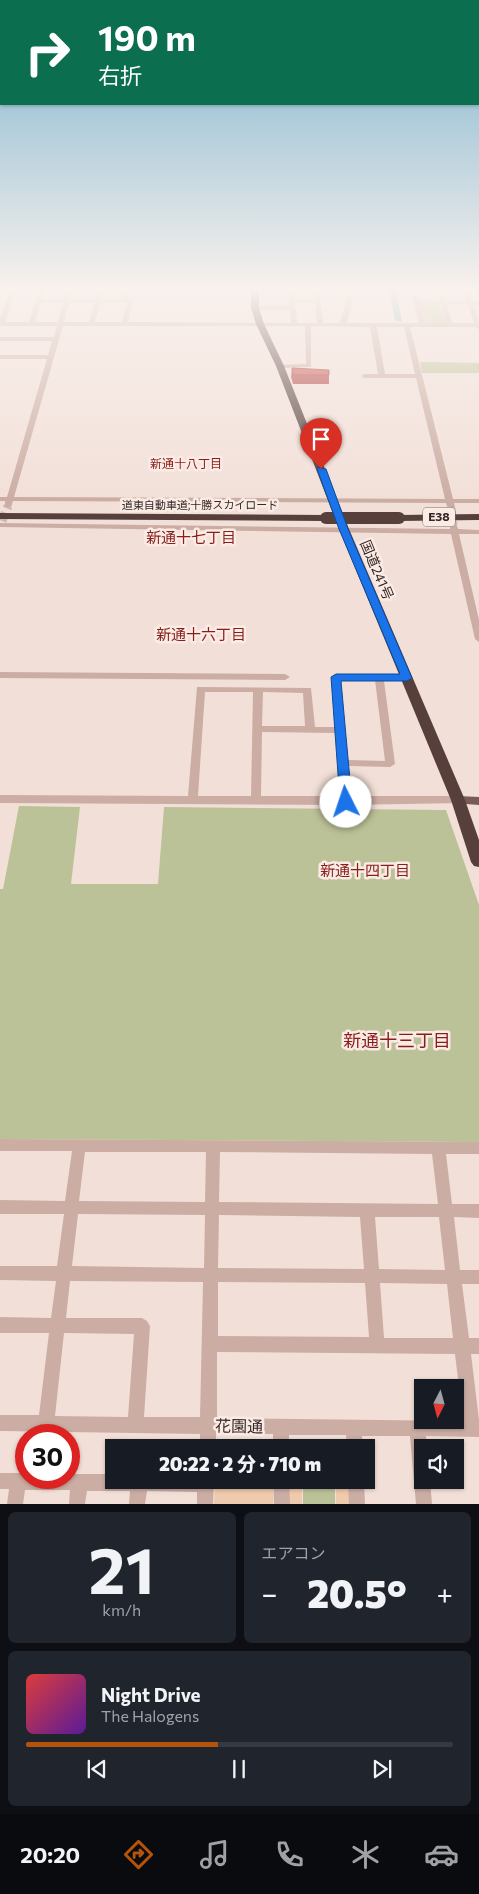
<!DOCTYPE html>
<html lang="ja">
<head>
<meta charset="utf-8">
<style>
	:root { --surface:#171b24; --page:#20242c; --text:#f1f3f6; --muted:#9ea1a6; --line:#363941; --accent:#b45309 }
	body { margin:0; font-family:Commissioner,"Noto Sans JP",sans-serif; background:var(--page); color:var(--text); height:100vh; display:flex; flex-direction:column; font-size:19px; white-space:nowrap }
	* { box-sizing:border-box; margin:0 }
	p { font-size:16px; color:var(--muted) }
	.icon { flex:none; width:28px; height:28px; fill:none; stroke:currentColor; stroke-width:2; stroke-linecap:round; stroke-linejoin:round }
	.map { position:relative; height:1504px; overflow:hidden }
	.side { display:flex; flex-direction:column; gap:8px; padding:8px; background:#0d0f14; flex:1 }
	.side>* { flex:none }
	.banner { position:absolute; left:0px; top:0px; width:480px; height:105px; box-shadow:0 1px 4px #0004; background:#0b6e4f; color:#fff; overflow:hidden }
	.needle { width:32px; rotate:186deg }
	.buttons { position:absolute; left:414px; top:1379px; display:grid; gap:10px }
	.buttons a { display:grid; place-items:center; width:50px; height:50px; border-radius:0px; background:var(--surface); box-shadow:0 1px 4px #0004; font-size:25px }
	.speed { position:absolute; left:15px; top:1424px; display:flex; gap:10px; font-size:25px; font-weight:700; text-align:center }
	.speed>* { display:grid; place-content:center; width:65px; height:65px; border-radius:50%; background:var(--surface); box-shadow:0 1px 4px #0004; line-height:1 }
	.speed .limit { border:8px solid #d22; background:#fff; color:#111 }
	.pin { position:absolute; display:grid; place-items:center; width:42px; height:42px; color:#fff; margin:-51px -21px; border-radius:50% 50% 50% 0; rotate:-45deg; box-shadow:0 0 5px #0007 }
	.pin .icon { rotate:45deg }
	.me { position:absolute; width:55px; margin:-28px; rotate:356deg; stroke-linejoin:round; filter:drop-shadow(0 0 4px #0008) }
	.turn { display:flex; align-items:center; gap:18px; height:105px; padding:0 15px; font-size:22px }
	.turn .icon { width:65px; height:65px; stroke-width:2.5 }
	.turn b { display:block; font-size:35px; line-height:42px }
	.big { font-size:38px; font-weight:800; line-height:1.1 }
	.side .card { flex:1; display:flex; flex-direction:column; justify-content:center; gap:8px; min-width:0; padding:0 18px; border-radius:8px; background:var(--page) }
	.side .dial { align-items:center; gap:0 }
	.dial b { font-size:65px; line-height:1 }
	.song { display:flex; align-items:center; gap:15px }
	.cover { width:60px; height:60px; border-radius:8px; background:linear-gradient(135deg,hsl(0 70% 55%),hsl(270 70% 35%)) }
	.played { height:5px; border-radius:2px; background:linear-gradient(90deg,var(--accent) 45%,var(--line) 45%) }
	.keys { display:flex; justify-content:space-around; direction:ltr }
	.heat { display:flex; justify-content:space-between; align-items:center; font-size:28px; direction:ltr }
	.side .tiles { flex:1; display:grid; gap:8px; grid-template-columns:1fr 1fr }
	.card:last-child { grid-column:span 2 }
	.trip { position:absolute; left:105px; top:1439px; width:270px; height:50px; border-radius:0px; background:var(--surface); box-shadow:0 1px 4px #0004; font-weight:800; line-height:50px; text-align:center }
	.tabs { display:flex; height:80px; justify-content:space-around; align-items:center; background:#090b0e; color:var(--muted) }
	.tabs .icon { width:35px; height:35px }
	.tabs .selected { color:var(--accent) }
	.tabs b { font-size:22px; color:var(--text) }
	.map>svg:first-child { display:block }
</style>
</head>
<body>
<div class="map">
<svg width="479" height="1504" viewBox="0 0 479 1504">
	<rect width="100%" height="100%" fill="#f2e0d8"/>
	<g fill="#bcc297">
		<path d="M420 304H440L446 324 426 323Z"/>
		<path d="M420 362 479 363V373H422Z"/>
		<path d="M19 806 80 807 71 884H158L164 807 446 810 479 905V1142L0 1139V889H3Z"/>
		<rect x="303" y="1480" width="32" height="24"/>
	</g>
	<g fill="#f0caac">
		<path d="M137 1439 199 1440V1447H137Z"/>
		<path d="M268 1439 273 1448H218V1445L227 1440Z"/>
		<path d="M295 1439 341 1441 347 1447 302 1446V1447L287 1448V1445Z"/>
		<path d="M215 1480H273V1504H214Z"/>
		<path d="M287 1480H302V1504H288Z"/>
		<path d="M336 1480H349L350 1504H336Z"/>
	</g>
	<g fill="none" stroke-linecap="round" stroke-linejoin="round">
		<path fill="#75b1a7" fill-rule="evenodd" d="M388 289H396L402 322 395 320Z"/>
		<g stroke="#ccbbb4" stroke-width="9" stroke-dasharray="9 4.5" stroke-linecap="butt">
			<path d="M451 508 453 525"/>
			<path d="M2 521 8 506"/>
		</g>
		<g fill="#cbada3" fill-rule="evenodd">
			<path d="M11 289H17L5 322H29L39 289H45L42 299H64L67 289H73L70 299H95L97 289H103L101 299H122L124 289H130L128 299 133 301 128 322 291 323 290 310H255L252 308 255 306H289L288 289H294L295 299H314L313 289H319L323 323H340L349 289H355L347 323H419L410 289H416L419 300 440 301 436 289H442L446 301H466L462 289H468L472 301H479V305H474L479 320V330L476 327H410L453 499H479V503H454L455 507 451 509H448L446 503 13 501 11 507H5V501H0V497H7L47 359H0V355H48L52 341H0V337H54L57 326H0V319ZM41 303H63L58 322H35ZM69 303H94L89 322H64ZM100 303H127L122 322H95ZM295 303H315L317 323H297ZM420 304H441L446 323H425ZM447 304 468 305 474 323H452ZM63 326H305L306 364 278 365 277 366 280 368 311 367V326L370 327 378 374H364L361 376 364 378H416L445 499 14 497ZM377 327H404L415 374H385Z"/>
			<path d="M0 523 450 529V523H456L458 529 479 530V534H459L479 620V642L475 639 451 534 0 527Z"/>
			<path d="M0 672 285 674 290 677 285 680 0 678Z"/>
			<path d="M336 674 407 675 412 678 407 681H384L395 764 390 767 348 766 351 796H458L462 797 463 800 462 803 346 805 0 803V795L188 796 197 687 311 688 315 727H335L331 677ZM341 680H375L385 761 348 760ZM205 692H253L251 796H198ZM263 692 303 693 305 726H262ZM262 732 336 733 340 796H261Z"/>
			<path d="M0 1139 479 1142V1154H446L452 1204H479V1218L454 1217 460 1270H479V1284H462L469 1338H479V1354H471L479 1420V1437L426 1436 427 1448H422V1480H430L432 1504H416L410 1436H362L363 1448H347L346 1435H289V1448H273V1434H216V1448H200V1434L0 1431V1415H39L49 1333H0V1317L51 1318 56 1281 0 1280V1266H57L64 1214H0V1200L65 1201 72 1151H0ZM85 1152H206L205 1202 79 1201ZM220 1152 432 1154 438 1204 219 1202ZM78 1214 205 1215 204 1268 72 1266ZM219 1215 360 1217 364 1269 218 1268ZM375 1217H439L445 1270 379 1269ZM70 1281 203 1282 200 1417H144L150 1326 147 1321 142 1318H66ZM218 1282 365 1283 369 1337 218 1336ZM380 1283 447 1284 453 1338H384ZM64 1333 134 1334 128 1417 55 1416ZM217 1352 455 1354 463 1421 217 1418Z"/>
			<path d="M0 1473H26V1478H69V1474H114V1480H214L213 1504H197V1492L147 1491 145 1504H129L130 1491H87L85 1504H69L70 1490H25L23 1504H7L9 1489H0Z"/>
			<path d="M273 1480H289L290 1504H274Z"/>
			<path d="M348 1480H364L365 1504H349Z"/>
		</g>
		<path fill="#785a56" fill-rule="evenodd" d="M458 796 479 797V805L453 803 451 800 453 797Z"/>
		<g fill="#573f3c" fill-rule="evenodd">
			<path d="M251 289H259V308L264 324 284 366 349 529 465 800 479 840V867L474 866 471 862 451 800 339 529 276 366 256 324 251 308Z"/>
			<path d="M0 513 326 515 331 518 326 521 0 519Z"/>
			<path d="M479 514V520L399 521 394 518 399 515Z"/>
		</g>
		<path stroke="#573f3c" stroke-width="12" d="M326 518H399"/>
	</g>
	<path fill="#af3834" d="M292 368 329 375V384H293L291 377Z"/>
	<path fill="#cc413c" stroke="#8f2e2a" d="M292 368 329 370V375H293Z"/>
	<linearGradient id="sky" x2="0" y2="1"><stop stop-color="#7ab3ce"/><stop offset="0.58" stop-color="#f9f1ed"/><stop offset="1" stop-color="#f9f1ed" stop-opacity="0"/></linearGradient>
	<rect width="479" height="499" fill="url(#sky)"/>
	<path fill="#1a73e8" stroke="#114b97" d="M318 467 326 469 348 529 412 678 407 681H341L352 802 346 806 340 802 331 677 336 674H400L339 529 317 469Z"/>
	<g text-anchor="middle" stroke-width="5" stroke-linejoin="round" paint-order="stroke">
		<g font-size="11" fill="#352726" stroke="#faebe4">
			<text x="200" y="509">道東自動車道;十勝スカイロード</text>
		</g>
		<g font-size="12" fill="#881e1b" stroke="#faebe4">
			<text x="186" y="468">新通十八丁目</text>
		</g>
		<rect fill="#faebe4" stroke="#70625f" stroke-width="1" x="423" y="507.5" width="32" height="19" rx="4"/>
		<g font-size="12" font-weight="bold" fill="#352726">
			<text x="439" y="521">E38</text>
		</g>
		<g font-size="14" fill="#352726" stroke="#faebe4">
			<text transform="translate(377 570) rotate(67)" y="5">国道241号</text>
		</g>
		<g font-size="15" fill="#881e1b" stroke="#faebe4">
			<text x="191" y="543">新通十七丁目</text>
			<text x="201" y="640">新通十六丁目</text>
			<text x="365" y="876">新通十四丁目</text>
		</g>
		<g font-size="16" fill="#352726" stroke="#faebe4">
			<text transform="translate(239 1426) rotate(1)" y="6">花園通</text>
		</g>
		<g font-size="18" fill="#881e1b" stroke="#faebe4">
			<text x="397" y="1047">新通十三丁目</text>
		</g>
	</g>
</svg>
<div class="buttons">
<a><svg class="needle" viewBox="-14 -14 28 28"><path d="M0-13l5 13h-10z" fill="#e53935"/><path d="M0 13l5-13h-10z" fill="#9ea1a6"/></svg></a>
<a><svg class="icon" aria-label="sound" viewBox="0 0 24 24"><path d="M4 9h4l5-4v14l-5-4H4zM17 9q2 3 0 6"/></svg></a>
</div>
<div class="speed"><div class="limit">30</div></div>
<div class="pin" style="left:321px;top:469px;background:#d93025"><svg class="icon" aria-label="arrive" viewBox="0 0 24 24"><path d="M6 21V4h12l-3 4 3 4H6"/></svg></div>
<svg class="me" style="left:346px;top:802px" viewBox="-20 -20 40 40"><circle r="19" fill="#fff"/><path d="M0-13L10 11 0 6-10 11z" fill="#1a73e8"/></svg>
<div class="trip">20:22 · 2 分 · 710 m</div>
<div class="banner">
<div class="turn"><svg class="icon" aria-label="right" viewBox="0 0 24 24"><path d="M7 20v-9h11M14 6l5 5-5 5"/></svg><div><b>190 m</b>右折</div></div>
</div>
</div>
<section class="side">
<div class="tiles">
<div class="card dial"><b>21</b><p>km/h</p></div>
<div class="card"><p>エアコン</p>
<div class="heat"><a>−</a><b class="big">20.5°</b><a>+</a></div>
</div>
<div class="card">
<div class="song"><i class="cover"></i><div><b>Night Drive</b><p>The Halogens</p></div></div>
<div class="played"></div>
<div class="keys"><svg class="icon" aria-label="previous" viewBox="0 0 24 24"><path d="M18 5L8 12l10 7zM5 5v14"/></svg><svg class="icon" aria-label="pause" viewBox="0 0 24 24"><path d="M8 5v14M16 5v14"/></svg><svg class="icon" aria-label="next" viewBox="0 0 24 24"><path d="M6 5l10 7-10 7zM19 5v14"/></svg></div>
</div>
</div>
</section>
<nav class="tabs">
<b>20:20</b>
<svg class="icon selected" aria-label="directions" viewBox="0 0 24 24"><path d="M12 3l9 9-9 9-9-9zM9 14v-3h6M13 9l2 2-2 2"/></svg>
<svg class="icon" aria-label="music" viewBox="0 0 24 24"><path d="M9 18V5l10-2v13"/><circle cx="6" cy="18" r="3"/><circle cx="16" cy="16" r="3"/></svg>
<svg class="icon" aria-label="phone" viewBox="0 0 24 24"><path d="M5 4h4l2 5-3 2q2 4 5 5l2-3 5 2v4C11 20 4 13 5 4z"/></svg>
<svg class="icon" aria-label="climate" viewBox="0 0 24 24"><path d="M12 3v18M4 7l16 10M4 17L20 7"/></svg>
<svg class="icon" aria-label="car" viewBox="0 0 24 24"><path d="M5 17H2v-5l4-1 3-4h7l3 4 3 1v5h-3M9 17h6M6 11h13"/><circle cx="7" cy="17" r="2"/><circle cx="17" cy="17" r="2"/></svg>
</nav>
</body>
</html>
